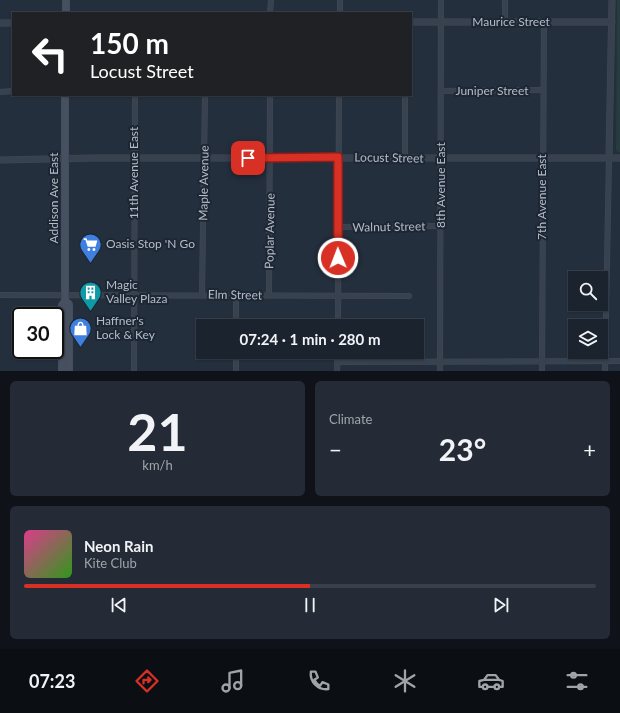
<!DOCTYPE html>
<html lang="en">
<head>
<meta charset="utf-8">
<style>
	:root { --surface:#1b232e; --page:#242b36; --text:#f1f3f6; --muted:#a0a4aa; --line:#39404a; --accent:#d93025 }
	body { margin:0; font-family:Lato,sans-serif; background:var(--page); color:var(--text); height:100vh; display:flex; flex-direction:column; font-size:15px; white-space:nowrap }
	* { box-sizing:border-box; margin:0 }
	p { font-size:13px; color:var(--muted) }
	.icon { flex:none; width:22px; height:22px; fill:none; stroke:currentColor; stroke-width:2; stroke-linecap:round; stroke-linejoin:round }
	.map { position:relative; height:371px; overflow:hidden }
	.sheet { display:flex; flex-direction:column; gap:10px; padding:10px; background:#0f1319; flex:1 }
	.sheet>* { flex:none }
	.hud { position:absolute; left:12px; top:12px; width:400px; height:84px; border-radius:0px; box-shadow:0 1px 3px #0004,0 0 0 1px var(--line); background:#202124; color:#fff; overflow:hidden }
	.buttons { position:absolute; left:568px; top:271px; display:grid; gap:8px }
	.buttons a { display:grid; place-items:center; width:40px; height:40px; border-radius:0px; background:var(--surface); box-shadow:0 1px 3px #0004,0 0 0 1px var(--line); font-size:20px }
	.speed { position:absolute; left:12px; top:307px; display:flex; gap:8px; font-size:20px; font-weight:700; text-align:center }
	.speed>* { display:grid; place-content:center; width:52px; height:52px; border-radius:50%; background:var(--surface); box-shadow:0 1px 3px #0004,0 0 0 1px var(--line); line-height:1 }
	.speed .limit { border:2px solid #111; border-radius:6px; background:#fff; color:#111 }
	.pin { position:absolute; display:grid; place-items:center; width:34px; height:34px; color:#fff; margin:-17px; border-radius:8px; box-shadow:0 2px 6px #0006 }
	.me { position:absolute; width:44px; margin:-22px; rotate:359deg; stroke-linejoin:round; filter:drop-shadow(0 0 3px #0008) }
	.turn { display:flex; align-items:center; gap:14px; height:84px; padding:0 12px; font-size:18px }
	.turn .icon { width:52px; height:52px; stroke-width:2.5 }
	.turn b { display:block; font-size:28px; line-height:34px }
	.big { font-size:30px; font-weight:700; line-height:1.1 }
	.sheet .card { flex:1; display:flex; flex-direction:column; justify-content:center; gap:6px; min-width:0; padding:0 14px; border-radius:6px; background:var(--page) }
	.sheet .dial { align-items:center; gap:0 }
	.dial b { font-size:52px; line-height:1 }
	.song { display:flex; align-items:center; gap:12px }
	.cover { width:48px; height:48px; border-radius:6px; background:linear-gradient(135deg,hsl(330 70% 55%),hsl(110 70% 35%)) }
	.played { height:4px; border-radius:2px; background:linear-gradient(90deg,var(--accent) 50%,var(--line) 50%) }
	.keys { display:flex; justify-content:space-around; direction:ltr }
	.heat { display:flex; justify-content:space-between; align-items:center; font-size:22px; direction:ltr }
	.sheet .tiles { flex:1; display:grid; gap:10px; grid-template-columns:1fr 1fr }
	.card:last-child { grid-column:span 2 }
	.trip { position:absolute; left:196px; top:319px; width:228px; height:40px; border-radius:0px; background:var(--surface); box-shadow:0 1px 3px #0004,0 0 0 1px var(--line); font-weight:700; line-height:40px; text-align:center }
	.tab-bar { display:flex; height:64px; justify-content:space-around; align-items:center; background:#0b0e12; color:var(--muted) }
	.tab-bar .icon { width:28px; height:28px }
	.tab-bar .selected { color:var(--accent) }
	.tab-bar b { font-size:18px; color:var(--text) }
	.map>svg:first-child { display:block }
</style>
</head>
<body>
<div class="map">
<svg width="620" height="371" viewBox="0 0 620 371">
	<rect width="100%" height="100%" fill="#242f3e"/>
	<path fill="#263c3f" d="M617 0H620V152H618L616 150Z"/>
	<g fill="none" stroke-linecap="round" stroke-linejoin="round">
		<defs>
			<g id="minor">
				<path d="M270 13 271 0"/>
				<path d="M340 13V0"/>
				<path d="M505 22V0"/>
				<path d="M441 91 543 90"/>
				<path d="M0 92 13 91"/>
				<path d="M405 95V157"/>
				<path d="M338 227 440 226"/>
				<path d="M202 294 205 95"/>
				<path d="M0 295C136 295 272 295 409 296"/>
				<path d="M269 295 270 95"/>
				<path d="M236 326V296"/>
				<path d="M338 326 339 95"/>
				<path d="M236 352V371"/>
				<path d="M337 362 620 361"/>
				<path d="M134 371 135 95"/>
				<path d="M337 371 338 352"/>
				<path d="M440 371 441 0"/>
				<path d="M542 371 544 22"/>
				<path d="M605 371 609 158"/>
			</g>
			<g id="tertiary">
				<path d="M411 22H612"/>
				<path d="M0 23H13"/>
				<path d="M609 158 612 0"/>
				<path d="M0 160 94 158H620"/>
			</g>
			<g id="secondary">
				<path d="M66 13V0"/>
				<path d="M65 301 69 304V371"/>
				<path d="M62 371V305L65 301V95"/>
			</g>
		</defs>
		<use href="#minor" stroke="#414a57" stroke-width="6"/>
		<use href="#tertiary" stroke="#414a57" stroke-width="7"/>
		<use href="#secondary" stroke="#414a57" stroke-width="8"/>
		<use href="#minor" stroke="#38414e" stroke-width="5"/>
		<use href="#tertiary" stroke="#38414e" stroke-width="6"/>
		<use href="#secondary" stroke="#465061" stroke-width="7"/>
	</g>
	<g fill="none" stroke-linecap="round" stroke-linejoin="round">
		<defs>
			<path id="route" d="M248 158 338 157V258"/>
		</defs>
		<use href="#route" stroke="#8d1f18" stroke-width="10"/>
		<use href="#route" stroke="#d93025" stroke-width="7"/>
	</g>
	<defs>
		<symbol id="supermarket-pin" viewBox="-11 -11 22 30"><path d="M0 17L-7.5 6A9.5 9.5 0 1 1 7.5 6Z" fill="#3f7fe0" stroke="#1d2633"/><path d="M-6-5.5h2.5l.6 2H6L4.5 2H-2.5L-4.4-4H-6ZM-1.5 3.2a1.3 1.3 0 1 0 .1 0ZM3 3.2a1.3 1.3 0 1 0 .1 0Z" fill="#fff"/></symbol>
		<symbol id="building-pin" viewBox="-11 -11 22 30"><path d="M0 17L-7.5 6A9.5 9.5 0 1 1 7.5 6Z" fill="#0f9aa8" stroke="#1d2633"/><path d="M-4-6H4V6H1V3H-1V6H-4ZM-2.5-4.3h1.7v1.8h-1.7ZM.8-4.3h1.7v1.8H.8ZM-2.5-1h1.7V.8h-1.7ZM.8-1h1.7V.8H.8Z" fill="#fff"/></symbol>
		<symbol id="shop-pin" viewBox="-11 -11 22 30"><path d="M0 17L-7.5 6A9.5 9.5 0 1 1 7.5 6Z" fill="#3f7fe0" stroke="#1d2633"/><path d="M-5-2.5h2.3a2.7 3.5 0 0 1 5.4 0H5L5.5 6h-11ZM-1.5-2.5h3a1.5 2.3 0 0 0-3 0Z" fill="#fff"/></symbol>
	</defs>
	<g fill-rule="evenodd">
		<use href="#supermarket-pin" x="78" y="232" width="25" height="34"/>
		<use href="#building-pin" x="78" y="280" width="25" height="34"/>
		<use href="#shop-pin" x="68" y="316" width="25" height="34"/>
	</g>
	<g text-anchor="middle" stroke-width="4" stroke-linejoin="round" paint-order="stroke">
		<g font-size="12" fill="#b4bcc9" stroke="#1d2633">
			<text x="511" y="26">Maurice Street</text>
			<text x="492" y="95">Juniper Street</text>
			<text transform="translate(389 158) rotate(1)" y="4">Locust Street</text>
			<text transform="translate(134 173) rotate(-90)" y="4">11th Avenue East</text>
			<text transform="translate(204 183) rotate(-89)" y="4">Maple Avenue</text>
			<text transform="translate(441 185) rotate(-90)" y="4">8th Avenue East</text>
			<text transform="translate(542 197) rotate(-90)" y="4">7th Avenue East</text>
			<text transform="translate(54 198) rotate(-90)" y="4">Addison Ave East</text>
			<text transform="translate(389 227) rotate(-1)" y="4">Walnut Street</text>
			<text transform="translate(270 231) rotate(-89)" y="4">Poplar Avenue</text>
			<text transform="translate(235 295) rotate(1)" y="4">Elm Street</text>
		</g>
		<g font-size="12" fill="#b4bcc9" stroke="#1d2633" text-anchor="start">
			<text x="106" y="248">Oasis Stop 'N Go</text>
			<text x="106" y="289">Magic<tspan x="106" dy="14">Valley Plaza</tspan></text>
			<text x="96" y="325">Haffner's<tspan x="96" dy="14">Lock &amp; Key</tspan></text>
		</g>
	</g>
</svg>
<div class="buttons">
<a><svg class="icon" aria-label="search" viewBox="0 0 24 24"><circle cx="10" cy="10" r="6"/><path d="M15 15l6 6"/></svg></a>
<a><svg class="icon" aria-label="layers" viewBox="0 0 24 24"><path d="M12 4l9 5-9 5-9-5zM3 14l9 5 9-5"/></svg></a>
</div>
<div class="speed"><div class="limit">30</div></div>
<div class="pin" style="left:248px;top:158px;background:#d93025"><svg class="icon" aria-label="arrive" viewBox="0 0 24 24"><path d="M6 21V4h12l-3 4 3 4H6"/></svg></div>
<svg class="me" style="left:338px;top:258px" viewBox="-20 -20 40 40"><circle r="17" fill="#d93025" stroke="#fff" stroke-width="3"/><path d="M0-11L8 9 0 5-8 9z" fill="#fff"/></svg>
<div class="trip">07:24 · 1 min · 280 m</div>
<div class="hud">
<div class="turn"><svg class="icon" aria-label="left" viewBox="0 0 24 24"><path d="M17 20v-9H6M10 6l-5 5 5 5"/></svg><div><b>150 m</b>Locust Street</div></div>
</div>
</div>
<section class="sheet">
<div class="tiles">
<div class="card dial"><b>21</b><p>km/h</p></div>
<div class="card"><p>Climate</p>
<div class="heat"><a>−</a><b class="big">23°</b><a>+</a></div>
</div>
<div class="card">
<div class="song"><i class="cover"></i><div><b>Neon Rain</b><p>Kite Club</p></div></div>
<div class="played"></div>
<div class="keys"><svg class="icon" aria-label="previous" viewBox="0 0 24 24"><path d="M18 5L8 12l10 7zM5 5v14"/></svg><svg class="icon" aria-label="pause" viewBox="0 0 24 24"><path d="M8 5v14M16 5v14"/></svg><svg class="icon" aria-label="next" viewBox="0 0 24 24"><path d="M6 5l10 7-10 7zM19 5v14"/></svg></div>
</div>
</div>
</section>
<nav class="tab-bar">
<b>07:23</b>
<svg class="icon selected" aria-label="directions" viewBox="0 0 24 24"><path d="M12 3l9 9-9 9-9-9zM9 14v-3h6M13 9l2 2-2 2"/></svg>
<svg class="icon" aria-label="music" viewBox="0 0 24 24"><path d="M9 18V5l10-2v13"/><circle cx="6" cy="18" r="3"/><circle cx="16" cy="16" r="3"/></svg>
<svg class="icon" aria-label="phone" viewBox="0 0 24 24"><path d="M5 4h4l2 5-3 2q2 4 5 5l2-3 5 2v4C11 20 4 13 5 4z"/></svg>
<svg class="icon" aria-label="climate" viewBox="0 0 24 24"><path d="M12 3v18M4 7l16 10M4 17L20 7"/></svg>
<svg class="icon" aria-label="car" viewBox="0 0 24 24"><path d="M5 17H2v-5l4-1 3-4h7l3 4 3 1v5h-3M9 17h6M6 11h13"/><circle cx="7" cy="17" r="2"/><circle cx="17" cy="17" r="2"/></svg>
<svg class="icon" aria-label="filters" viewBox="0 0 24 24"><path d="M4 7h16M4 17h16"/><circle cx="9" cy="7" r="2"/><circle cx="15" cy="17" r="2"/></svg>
</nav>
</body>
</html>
